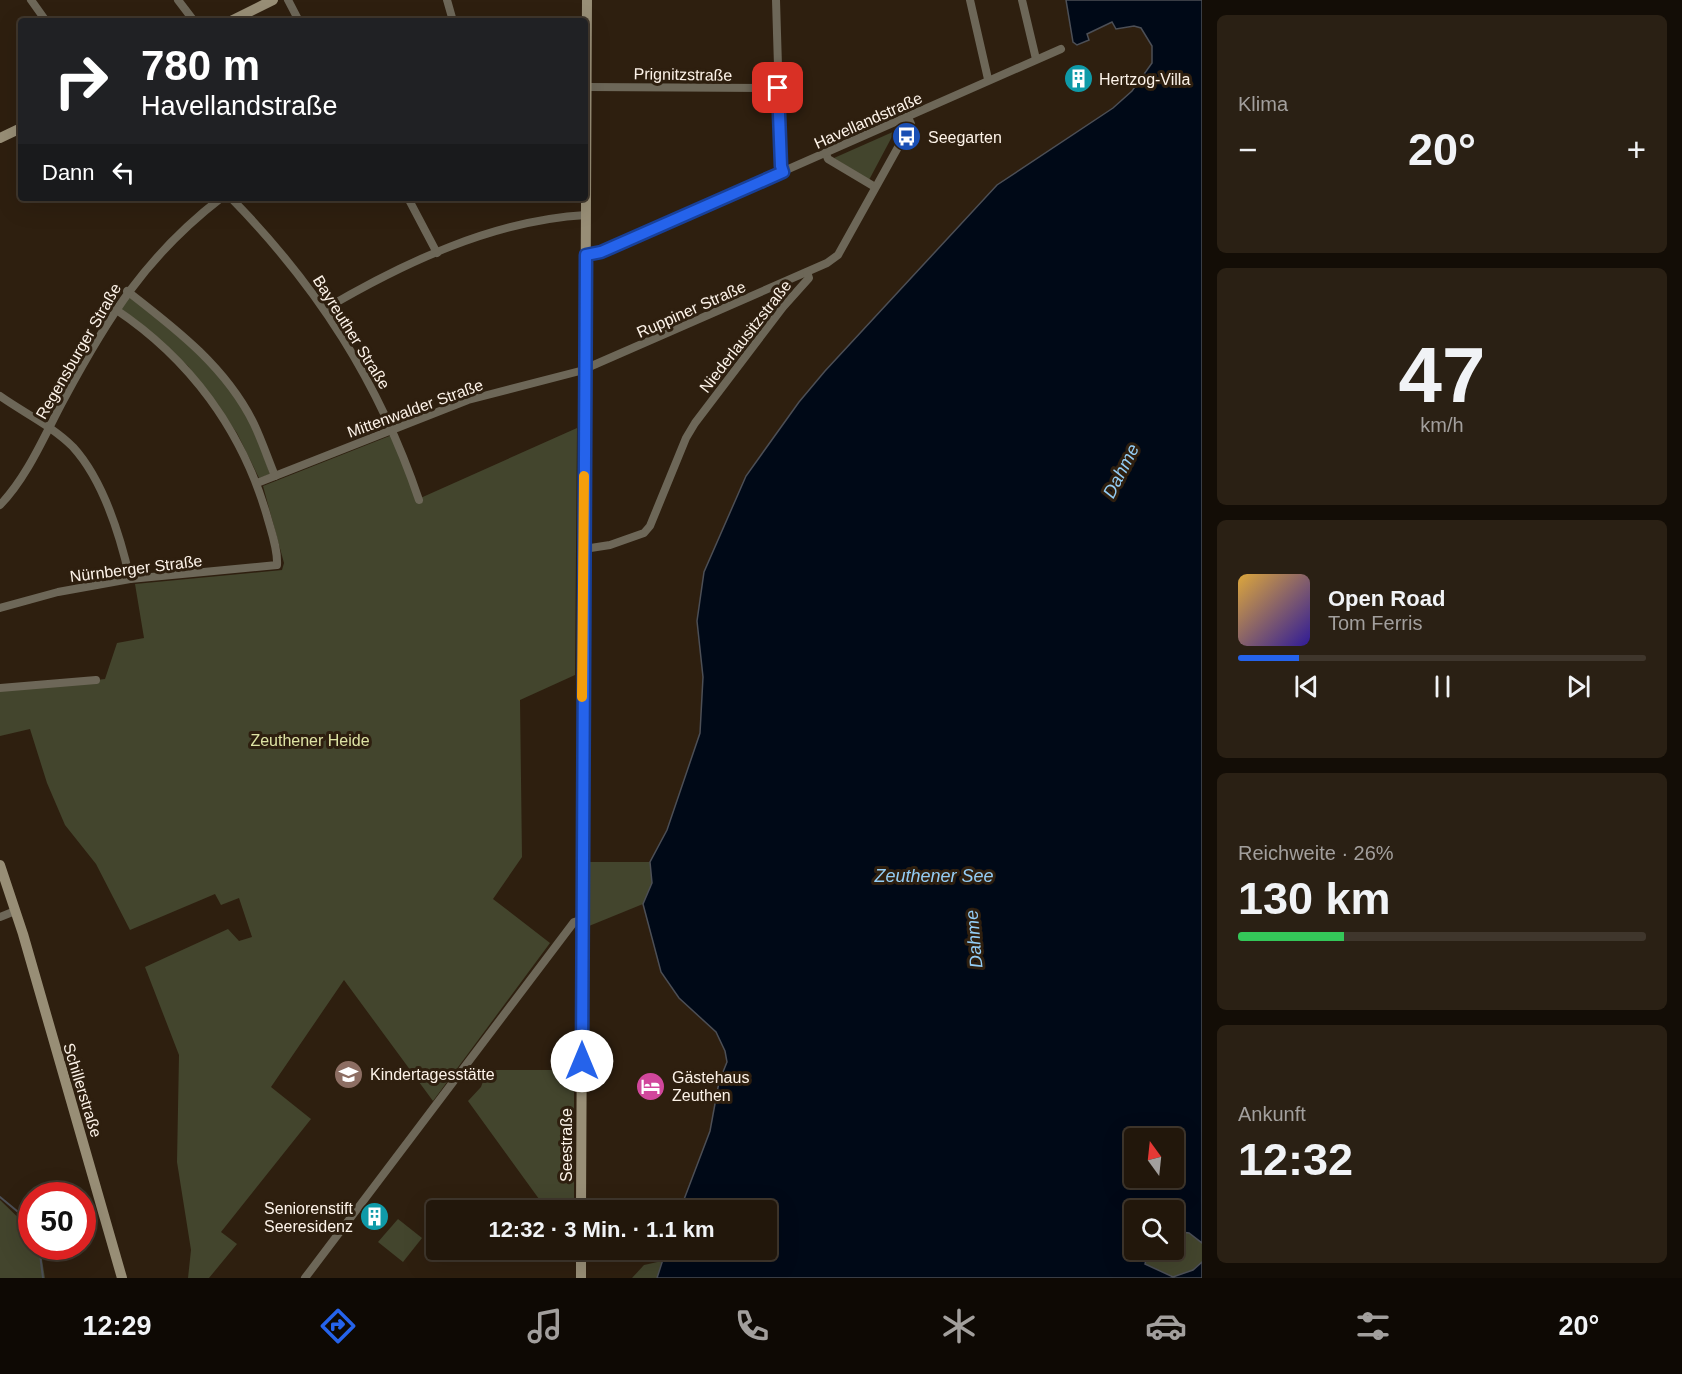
<!DOCTYPE html>
<html lang="de">
<head>
<meta charset="utf-8">
<style>
	:root { --surface:#22170b; --page:#2a2014; --text:#f1f3f6; --muted:#a29f9d; --line:#3f362c; --accent:#2563eb }
	body { margin:0; font-family:Helvetica,sans-serif; background:var(--page); color:var(--text); height:100vh; display:flex; flex-direction:column; font-size:22px; white-space:nowrap }
	* { box-sizing:border-box; margin:0 }
	p { font-size:20px; color:var(--muted) }
	.icon { flex:none; width:33px; height:33px; fill:none; stroke:currentColor; stroke-width:2; stroke-linecap:round; stroke-linejoin:round }
	.map { position:relative; flex:1; overflow:hidden }
	.panel { display:flex; flex-direction:column; gap:15px; padding:15px; background:#130d06; width:480px }
	.panel>* { flex:none }
	.hud { position:absolute; left:18px; top:18px; width:570px; height:183px; border-radius:6px; box-shadow:0 6px 24px #0002,0 0 0 2px var(--line); background:#202124; color:#fff; overflow:hidden }
	.needle { width:39px; rotate:345deg }
	.fabs { position:absolute; left:1124px; top:1128px; display:grid; gap:12px }
	.fabs a { display:grid; place-items:center; width:60px; height:60px; border-radius:6px; background:var(--surface); box-shadow:0 6px 24px #0002,0 0 0 2px var(--line); font-size:30px }
	.speed { position:absolute; left:18px; top:1182px; display:flex; gap:12px; font-size:30px; font-weight:700; text-align:center }
	.speed>* { display:grid; place-content:center; width:78px; height:78px; border-radius:50%; background:var(--surface); box-shadow:0 6px 24px #0002,0 0 0 2px var(--line); line-height:1 }
	.speed .limit { border:9px solid #d22; background:#fff; color:#111 }
	.pin { position:absolute; display:grid; place-items:center; width:51px; height:51px; color:#fff; margin:-26px; border-radius:12px; box-shadow:0 3px 9px #0006 }
	.me { position:absolute; width:66px; margin:-33px; rotate:0deg; stroke-linejoin:round; filter:drop-shadow(0 0 4px #0008) }
	.turn { display:flex; align-items:center; gap:21px; height:126px; padding:0 24px; font-size:27px }
	.turn .icon { width:78px; height:78px; stroke-width:2.5 }
	.turn b { display:block; font-size:42px; line-height:51px }
	.then { display:flex; align-items:center; height:57px; padding:0 24px; background:#0003; gap:12px; font-size:22px }
	.big { font-size:45px; font-weight:700; line-height:1.1 }
	.panel .tile { flex:1; display:flex; flex-direction:column; justify-content:center; gap:9px; min-width:0; padding:0 21px; border-radius:9px; background:var(--page) }
	.panel .dial { align-items:center; gap:0 }
	.dial b { font-size:78px; line-height:1 }
	.song { display:flex; align-items:center; gap:18px }
	.cover { width:72px; height:72px; border-radius:9px; background:linear-gradient(135deg,hsl(40 70% 55%),hsl(250 70% 35%)) }
	.played { height:6px; border-radius:3px; background:linear-gradient(90deg,var(--accent) 15%,var(--line) 15%) }
	.keys { display:flex; justify-content:space-around; direction:ltr }
	.heat { display:flex; justify-content:space-between; align-items:center; font-size:33px; direction:ltr }
	.charge { height:9px; border-radius:4px; background:linear-gradient(90deg,#34c759 26%,var(--line) 0) }
	.trip { position:absolute; left:426px; top:1200px; width:351px; height:60px; border-radius:6px; background:var(--surface); box-shadow:0 6px 24px #0002,0 0 0 2px var(--line); font-weight:700; line-height:60px; text-align:center }
	.tab-bar { display:flex; height:96px; justify-content:space-around; align-items:center; background:#0e0904; color:var(--muted) }
	.tab-bar .icon { width:42px; height:42px }
	.tab-bar .selected { color:var(--accent) }
	.tab-bar b { font-size:27px; color:var(--text) }
	main { display:flex; flex:1; min-height:0 }
	.map>svg:first-child { display:block }
</style>
</head>
<body>
<main>
<div class="map">
<svg width="1202" height="1278" viewBox="0 0 1202 1278">
	<rect width="100%" height="100%" fill="#2e1f0f"/>
	<g fill="#43452d">
		<path d="M895 131 869 180 834 158Z"/>
		<path d="M129 296C175 334 225 370 252 426 259 441 264 458 270 474L259 478 237 433 188 366 120 308Z"/>
		<path d="M577 428 575 675 520 700 522 857 493 899 550 943 433 1101 344 980 271 1087 311 1119 221 1232 237 1244 209 1278H188L191 1250 177 1162 179 1055 145 967 228 929 239 941 252 937 239 898 221 905 215 894 130 930 96 864 65 825 47 783 30 729 0 736V691L105 679 117 643 144 638 135 584 282 570 284 563 263 486 392 435 416 500Z"/>
		<path d="M590 862H650L652 883 643 904 589 926Z"/>
		<path d="M487 1070H574V1210H547L468 1101 481 1087Z"/>
		<path d="M0 1200 31 1230 32 1246 40 1247 45 1278H0Z"/>
		<path d="M398 1219 422 1238 403 1262 378 1242Z"/>
		<path d="M1173 1231 1189 1233 1202 1243V1262L1193 1270 1173 1277 1145 1264 1148 1250H1173Z"/>
		<path d="M662 1261 657 1278H632L644 1265Z"/>
	</g>
	<path fill="#000917" stroke="#4c4f56" stroke-width="1.5" fill-rule="evenodd" d="M1066 0H1202V1243L1189 1233 1173 1231V1210H1134V1250H1148L1145 1264 1173 1277 1193 1270 1202 1262V1278H657L666 1250H766V1210H680L710 1131 719 1082 727 1062 725 1051 716 1032 679 998 661 972 643 904 652 883 650 862 667 830 700 733 703 677 697 621 704 572 746 476 799 402 825 371 997 185 1113 108 1132 91 1152 63V46L1141 28 1134 26 1116 29 1112 22 1087 34 1089 40 1077 45 1073 42ZM1134 1138H1173V1178H1134Z"/>
	<g fill="none" stroke-linecap="round" stroke-linejoin="round">
		<g stroke="#4c4f56" stroke-width="2">
			<path d="M0 1197 23 1216 32 1228"/>
			<path d="M39 1246 43 1278"/>
		</g>
		<g stroke="#6d6758" stroke-width="8">
			<path d="M31 0 46 21"/>
			<path d="M178 0 194 21"/>
			<path d="M288 0 299 21"/>
			<path d="M447 0 453 21"/>
			<path d="M776 0 781 166 783 172"/>
			<path d="M970 0 988 79"/>
			<path d="M1022 0 1036 59"/>
			<path d="M587 87 778 88"/>
			<path d="M826 154 828 159 875 187"/>
			<path d="M231 198C318 287 379 382 419 500"/>
			<path d="M408 198 437 253"/>
			<path d="M586 255 607 249 1061 49"/>
			<path d="M127 291C176 329 226 367 254 424 262 441 268 459 275 476"/>
			<path d="M325 309C403 263 494 220 586 215"/>
			<path d="M0 396C24 413 52 426 73 447 104 481 120 535 130 579"/>
			<path d="M257 483 468 400 580 371 827 263 838 255 911 124 908 117"/>
			<path d="M0 505C28 476 45 434 64 399 108 317 146 256 221 198"/>
			<path d="M584 549 610 545 644 533 650 526 686 438 695 423 783 307 809 278 807 272"/>
			<path d="M0 608 58 592 130 579 277 565C278 549 271 531 267 516 242 430 190 359 115 309"/>
			<path d="M0 688 96 680"/>
			<path d="M0 917 15 911"/>
			<path d="M305 1278 574 922 581 920"/>
		</g>
		<g stroke="#988e76" stroke-width="10">
			<path d="M231 21 273 0"/>
			<path d="M0 138 21 128"/>
			<path d="M0 865 23 934 122 1278"/>
			<path d="M581 1210 587 0"/>
			<path d="M581 1278V1250"/>
		</g>
	</g>
	<g fill="none" stroke-linecap="round" stroke-linejoin="round">
		<defs>
			<path id="route" d="M582 1061 586 255 601 252 783 172 781 166 778 88"/>
		</defs>
		<use href="#route" stroke="#184099" stroke-width="15"/>
		<use href="#route" stroke="#2563eb" stroke-width="10"/>
		<path stroke="#f59e0b" stroke-width="10" d="M582 697 584 476"/>
	</g>
	<defs>
		<symbol id="building-disc" viewBox="-11 -11 22 22"><circle r="9.5" fill="#0f9aa8" stroke="#2e1f0f"/><path d="M-4-6H4V6H1V3H-1V6H-4ZM-2.5-4.3h1.7v1.8h-1.7ZM.8-4.3h1.7v1.8H.8ZM-2.5-1h1.7V.8h-1.7ZM.8-1h1.7V.8H.8Z" fill="#fff"/></symbol>
		<symbol id="bus-disc" viewBox="-11 -11 22 22"><circle r="9.5" fill="#1a4fb4" stroke="#2e1f0f"/><path d="M-5-6H5V4H4V6H2V4H-2V6H-4V4H-5ZM-3.5-4V0h7V-4ZM-3.5 1.2v1.5H-2V1.2ZM2 1.2v1.5H3.5V1.2Z" fill="#fff"/></symbol>
		<symbol id="school-disc" viewBox="-11 -11 22 22"><circle r="9.5" fill="#8d6e63" stroke="#2e1f0f"/><path d="M0-5L7-2L0 1L-7-2ZM-4 1L0 2.5L4 1V4Q0 6-4 4Z" fill="#fff"/></symbol>
		<symbol id="hotel-disc" viewBox="-11 -11 22 22"><circle r="9.5" fill="#d1479c" stroke="#2e1f0f"/><path d="M-6-4.5h1.5V1H6V5H4.5V3h-9V5H-6ZM-4 0a1.8 1.8 0 1 1 3.6 0ZM.5 0V-2.5h3Q6-2.5 6 0Z" fill="#fff"/></symbol>
	</defs>
	<g fill-rule="evenodd">
		<use href="#building-disc" x="1062" y="62" width="33" height="33"/>
		<use href="#bus-disc" x="890" y="120" width="33" height="33"/>
		<use href="#school-disc" x="332" y="1058" width="33" height="33"/>
		<use href="#hotel-disc" x="634" y="1070" width="33" height="33"/>
		<use href="#building-disc" x="358" y="1200" width="33" height="33"/>
	</g>
	<g text-anchor="middle" stroke-width="6" stroke-linejoin="round" paint-order="stroke">
		<g font-size="16" fill="#fdf3e9" stroke="#2e1f0f">
			<text transform="translate(683 74) rotate(1)" y="6">Prignitzstraße</text>
			<text transform="translate(868 120) rotate(-24)" y="6">Havellandstraße</text>
			<text transform="translate(691 309) rotate(-24)" y="6">Ruppiner Straße</text>
			<text transform="translate(352 332) rotate(58)" y="6">Bayreuther Straße</text>
			<text transform="translate(745 336) rotate(-52)" y="6">Niederlausitzstraße</text>
			<text transform="translate(78 351) rotate(-60)" y="6">Regensburger Straße</text>
			<text transform="translate(415 408) rotate(-20)" y="6">Mittenwalder Straße</text>
			<text transform="translate(136 568) rotate(-7)" y="6">Nürnberger Straße</text>
			<text transform="translate(83 1090) rotate(73)" y="6">Schillerstraße</text>
			<text transform="translate(566 1145) rotate(-90)" y="6">Seestraße</text>
		</g>
		<g font-size="16" fill="#fdf3e9" stroke="#2e1f0f" text-anchor="start">
			<text x="1099" y="85">Hertzog-Villa</text>
			<text x="928" y="143">Seegarten</text>
			<text x="370" y="1080">Kindertagesstätte</text>
			<text x="672" y="1083">Gästehaus<tspan x="672" dy="18">Zeuthen</tspan></text>
			<text x="353" y="1214" text-anchor="end">Seniorenstift<tspan x="353" dy="18">Seeresidenz</tspan></text>
		</g>
		<g font-size="16" fill="#dee3a4" stroke="#2e1f0f">
			<text x="310" y="746">Zeuthener Heide</text>
		</g>
		<g font-size="18" font-style="italic" fill="#94cdf5" stroke="#2e1f0f">
			<text transform="translate(1121 471) rotate(-63)" y="6">Dahme</text>
			<text x="934" y="882">Zeuthener See</text>
			<text transform="translate(974 939) rotate(-95)" y="6">Dahme</text>
		</g>
	</g>
</svg>
<div class="fabs">
<a><svg class="needle" viewBox="-14 -14 28 28"><path d="M0-13l5 13h-10z" fill="#e53935"/><path d="M0 13l5-13h-10z" fill="#a29f9d"/></svg></a>
<a><svg class="icon" aria-label="search" viewBox="0 0 24 24"><circle cx="10" cy="10" r="6"/><path d="M15 15l6 6"/></svg></a>
</div>
<div class="speed"><div class="limit">50</div></div>
<div class="pin" style="left:778px;top:88px;background:#d93025"><svg class="icon" aria-label="arrive" viewBox="0 0 24 24"><path d="M6 21V4h12l-3 4 3 4H6"/></svg></div>
<svg class="me" style="left:582px;top:1061px" viewBox="-20 -20 40 40"><circle r="19" fill="#fff"/><path d="M0-13L10 11 0 6-10 11z" fill="#2563eb"/></svg>
<div class="trip">12:32 · 3 Min. · 1.1 km</div>
<div class="hud">
<div class="turn"><svg class="icon" aria-label="right" viewBox="0 0 24 24"><path d="M7 20v-9h11M14 6l5 5-5 5"/></svg><div><b>780 m</b>Havellandstraße</div></div>
<div class="then">Dann<svg class="icon" aria-label="left" viewBox="0 0 24 24"><path d="M17 20v-9H6M10 6l-5 5 5 5"/></svg></div>
</div>
</div>
<section class="panel">
<div class="tile"><p>Klima</p>
<div class="heat"><a>−</a><b class="big">20°</b><a>+</a></div>
</div>
<div class="tile dial"><b>47</b><p>km/h</p></div>
<div class="tile">
<div class="song"><i class="cover"></i><div><b>Open Road</b><p>Tom Ferris</p></div></div>
<div class="played"></div>
<div class="keys"><svg class="icon" aria-label="previous" viewBox="0 0 24 24"><path d="M18 5L8 12l10 7zM5 5v14"/></svg><svg class="icon" aria-label="pause" viewBox="0 0 24 24"><path d="M8 5v14M16 5v14"/></svg><svg class="icon" aria-label="next" viewBox="0 0 24 24"><path d="M6 5l10 7-10 7zM19 5v14"/></svg></div>
</div>
<div class="tile"><p>Reichweite · 26%</p><b class="big">130 km</b><div class="charge"></div></div>
<div class="tile"><p>Ankunft</p><b class="big">12:32</b></div>
</section>
</main>
<nav class="tab-bar">
<b>12:29</b>
<svg class="icon selected" aria-label="directions" viewBox="0 0 24 24"><path d="M12 3l9 9-9 9-9-9zM9 14v-3h6M13 9l2 2-2 2"/></svg>
<svg class="icon" aria-label="music" viewBox="0 0 24 24"><path d="M9 18V5l10-2v13"/><circle cx="6" cy="18" r="3"/><circle cx="16" cy="16" r="3"/></svg>
<svg class="icon" aria-label="phone" viewBox="0 0 24 24"><path d="M5 4h4l2 5-3 2q2 4 5 5l2-3 5 2v4C11 20 4 13 5 4z"/></svg>
<svg class="icon" aria-label="climate" viewBox="0 0 24 24"><path d="M12 3v18M4 7l16 10M4 17L20 7"/></svg>
<svg class="icon" aria-label="car" viewBox="0 0 24 24"><path d="M5 17H2v-5l4-1 3-4h7l3 4 3 1v5h-3M9 17h6M6 11h13"/><circle cx="7" cy="17" r="2"/><circle cx="17" cy="17" r="2"/></svg>
<svg class="icon" aria-label="filters" viewBox="0 0 24 24"><path d="M4 7h16M4 17h16"/><circle cx="9" cy="7" r="2"/><circle cx="15" cy="17" r="2"/></svg>
<b>20°</b>
</nav>
</body>
</html>
